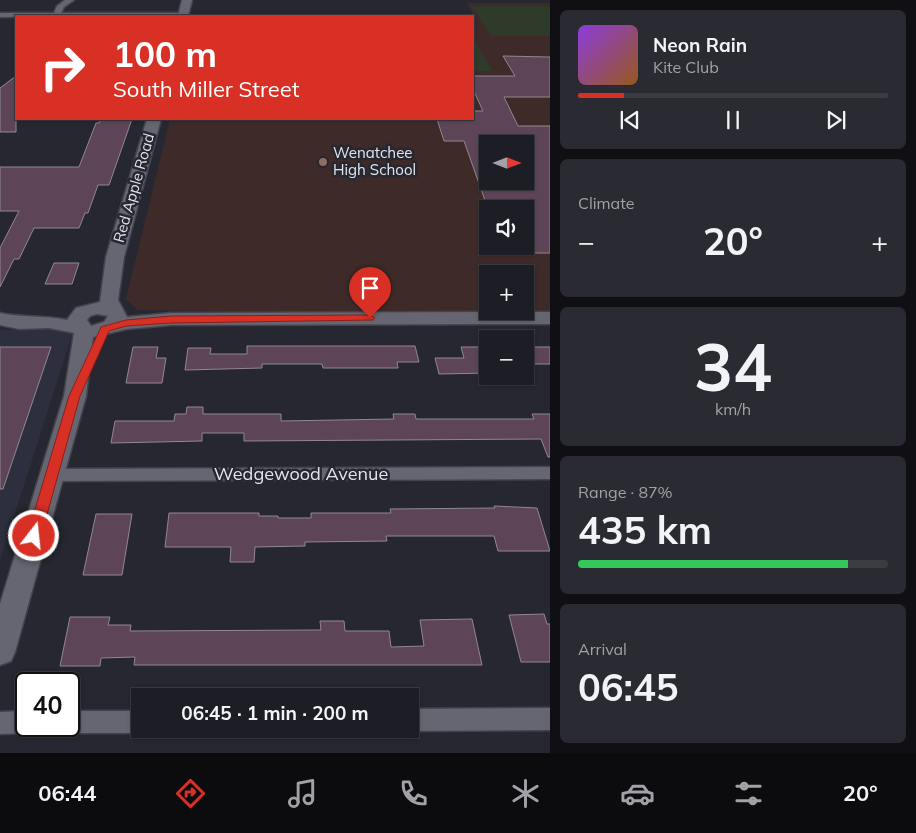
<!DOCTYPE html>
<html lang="en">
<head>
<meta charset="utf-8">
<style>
	:root { --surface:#1d1d25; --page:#2a2a32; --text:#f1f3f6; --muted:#a0a2a7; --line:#3b3b42; --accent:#d93025 }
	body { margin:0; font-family:Mulish,sans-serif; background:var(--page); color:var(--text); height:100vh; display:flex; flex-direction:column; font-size:19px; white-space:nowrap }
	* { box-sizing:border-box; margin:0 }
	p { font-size:16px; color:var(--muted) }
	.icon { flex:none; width:28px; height:28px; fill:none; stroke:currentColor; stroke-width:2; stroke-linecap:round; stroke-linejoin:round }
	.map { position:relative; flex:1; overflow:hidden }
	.side { display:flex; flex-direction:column; gap:10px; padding:10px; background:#101014; width:366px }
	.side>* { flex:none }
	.top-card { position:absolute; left:15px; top:15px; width:459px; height:105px; border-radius:0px; box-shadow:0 1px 4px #0004,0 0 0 1px var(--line); background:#d93025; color:#fff; overflow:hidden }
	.needle { width:32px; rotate:90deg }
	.controls { position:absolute; left:479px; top:135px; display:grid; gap:10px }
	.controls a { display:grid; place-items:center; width:55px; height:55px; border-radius:0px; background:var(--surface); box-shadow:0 1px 4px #0004,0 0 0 1px var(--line); font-size:25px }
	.speed { position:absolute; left:15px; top:672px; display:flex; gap:10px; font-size:25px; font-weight:700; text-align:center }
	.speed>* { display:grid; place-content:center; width:65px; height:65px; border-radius:50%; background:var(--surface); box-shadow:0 1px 4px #0004,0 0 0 1px var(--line); line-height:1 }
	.speed .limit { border:2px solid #111; border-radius:8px; background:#fff; color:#111 }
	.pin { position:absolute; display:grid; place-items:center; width:42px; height:42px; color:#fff; margin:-51px -21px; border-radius:50% 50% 50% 0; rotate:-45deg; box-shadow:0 0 5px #0007 }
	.pin .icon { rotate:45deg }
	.me { position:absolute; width:55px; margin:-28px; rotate:16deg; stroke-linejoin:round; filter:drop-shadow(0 0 4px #0008) }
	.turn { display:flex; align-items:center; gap:18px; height:105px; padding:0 15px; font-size:22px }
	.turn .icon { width:65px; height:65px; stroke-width:2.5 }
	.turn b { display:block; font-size:35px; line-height:42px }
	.big { font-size:38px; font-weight:700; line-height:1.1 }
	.side .widget { flex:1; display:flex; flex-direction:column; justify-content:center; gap:8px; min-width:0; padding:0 18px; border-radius:8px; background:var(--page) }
	.side .dial { align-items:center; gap:0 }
	.dial b { font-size:65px; line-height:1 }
	.song { display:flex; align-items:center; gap:15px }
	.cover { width:60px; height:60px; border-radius:8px; background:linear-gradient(135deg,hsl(270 70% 55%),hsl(30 70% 35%)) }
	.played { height:5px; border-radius:2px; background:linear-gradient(90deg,var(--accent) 15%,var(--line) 15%) }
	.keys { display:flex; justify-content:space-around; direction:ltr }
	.heat { display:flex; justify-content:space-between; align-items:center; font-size:28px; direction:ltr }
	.charge { height:8px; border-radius:4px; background:linear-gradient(90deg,#34c759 87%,var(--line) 0) }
	.trip { position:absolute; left:131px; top:688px; width:288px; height:50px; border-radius:0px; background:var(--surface); box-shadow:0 1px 4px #0004,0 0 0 1px var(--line); font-weight:700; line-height:50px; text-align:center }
	.tabs { display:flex; height:80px; justify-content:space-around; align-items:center; background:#0c0c0f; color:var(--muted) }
	.tabs .icon { width:35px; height:35px }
	.tabs .selected { color:var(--accent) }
	.tabs b { font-size:22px; color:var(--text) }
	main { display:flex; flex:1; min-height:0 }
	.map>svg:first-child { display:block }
</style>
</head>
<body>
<main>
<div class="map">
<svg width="550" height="753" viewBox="0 0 550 753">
	<rect width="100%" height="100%" fill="#272731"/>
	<path fill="#2e2f3e" d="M0 330H58L70 332 72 335 0 560Z"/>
	<path fill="#3e2a29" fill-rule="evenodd" d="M467 3H550V314L138 310 126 299 170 119H472V19H475ZM488 144H525V181H488ZM488 209H525V246H488ZM488 274H525V311H488Z"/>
	<g fill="#2f3b2a">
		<path d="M472 6H547L550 10V36H491Z"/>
		<path d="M472 37H473L492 71H473Z"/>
	</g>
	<g fill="#5d4557" stroke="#92878f" fill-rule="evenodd">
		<path d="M503 56 550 57V97H504L518 126H550V253H525V209H488L464 141H444L437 119H472V111H483L472 87V76H515ZM488 144H525V181H488Z"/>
		<path d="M16 76V132H0V88Z"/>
		<path d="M101 119H132L109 185H98L88 213H85L79 228H34L19 259H14L0 287V248L19 211H0V167H79L96 123H99Z"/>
		<path d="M54 263H79L72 284H45Z"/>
		<path d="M247 346H415L419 362H397L398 368H323L322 364H262V368L185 370 188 348H211L210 354H247Z"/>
		<path d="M0 347H51L3 489H0Z"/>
		<path d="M133 347H158L156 358H166L162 383H126Z"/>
		<path d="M461 347H485L488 354V373L439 374 435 358H464Z"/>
		<rect x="525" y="347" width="25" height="17"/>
		<path d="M187 407H203V414H281V421L394 419 393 414H415L416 419H534L532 414H550V457H548L541 439 244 441V433H202V441L111 443 115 421H174L175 414H186Z"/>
		<path d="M494 506 537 508 550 551H498L494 536H386L387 541 305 542V546L255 547 254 562H230L231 547H165L169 513H259V516H278V518H311V513H391L390 509 495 508Z"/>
		<path d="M96 514H132L122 575H83Z"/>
		<path d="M544 614 547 624H550V662H521L509 615Z"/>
		<path d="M70 617H110L108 625H131L130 631 321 630 320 621H344L345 631H389L391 647 424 646 420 620 472 619 482 665H134L135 657 101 658 100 666H60Z"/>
	</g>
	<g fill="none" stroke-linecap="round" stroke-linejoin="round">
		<defs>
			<g id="street">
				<path d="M65 0H74L64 7 61 13H183L187 15 0 17V13H54L57 6Z"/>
				<path d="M550 467V479L52 481 46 479 43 475 46 471 52 469Z"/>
				<path d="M550 708V730L410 731 405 729H410V709Z"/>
				<path d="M26 711V726H35L34 730 26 733 0 734V712Z"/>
				<path d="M69 711H140V729H148L140 733H69L61 730 60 726H69Z"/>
			</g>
			<g id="secondary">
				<path d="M182 0H192L188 16H178Z"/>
				<path d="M147 119H161L124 257 118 300 127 317 171 313 550 312V324L171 325 127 329 93 337 86 396 15 652 11 661 0 665V604L64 396 74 333 49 328 19 329 0 325V313C23 318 45 315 67 320L76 308 100 302 106 257ZM97 314 108 316 104 322 91 326 87 320 90 316Z"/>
			</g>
		</defs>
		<use href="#street" stroke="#43434b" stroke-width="3"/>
		<use href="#secondary" stroke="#43434b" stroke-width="3"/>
		<use href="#street" fill="#656671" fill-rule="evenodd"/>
		<use href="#secondary" fill="#656671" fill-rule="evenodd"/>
	</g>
	<path fill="#d93025" stroke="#8d1f18" d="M370 315 375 318 373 320 171 323 126 326 109 331 80 396 41 536 39 540 34 542 29 540 27 536 69 396 101 327 126 320 171 316Z"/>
	<circle fill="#8d6e63" stroke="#272731" stroke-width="2" cx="323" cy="162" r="5"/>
	<g text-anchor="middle" stroke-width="5" stroke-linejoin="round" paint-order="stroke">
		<g font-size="15" fill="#e4e5eb" stroke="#272731" text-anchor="start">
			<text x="333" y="158">Wenatchee<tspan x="333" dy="17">High School</tspan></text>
		</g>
		<g font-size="15" fill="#e4e5eb" stroke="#272731">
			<text transform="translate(134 188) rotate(-74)" y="5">Red Apple Road</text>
		</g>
		<g font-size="18" fill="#e4e5eb" stroke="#272731">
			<text x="301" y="480">Wedgewood Avenue</text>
		</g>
	</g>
</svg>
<div class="controls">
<a><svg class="needle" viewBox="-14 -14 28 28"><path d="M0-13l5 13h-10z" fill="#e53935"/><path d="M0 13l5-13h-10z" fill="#a0a2a7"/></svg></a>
<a><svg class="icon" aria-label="sound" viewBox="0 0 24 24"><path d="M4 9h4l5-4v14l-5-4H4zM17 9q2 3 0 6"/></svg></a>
<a>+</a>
<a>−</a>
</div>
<div class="speed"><div class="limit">40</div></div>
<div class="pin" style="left:370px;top:318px;background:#d93025"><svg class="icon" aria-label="arrive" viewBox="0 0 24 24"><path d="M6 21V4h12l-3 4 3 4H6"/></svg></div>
<svg class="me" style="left:34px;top:536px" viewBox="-20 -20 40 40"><circle r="17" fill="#d93025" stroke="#fff" stroke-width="3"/><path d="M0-11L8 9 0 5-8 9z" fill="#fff"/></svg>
<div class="trip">06:45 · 1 min · 200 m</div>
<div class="top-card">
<div class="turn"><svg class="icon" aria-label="right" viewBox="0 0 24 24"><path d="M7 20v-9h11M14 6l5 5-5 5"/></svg><div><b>100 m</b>South Miller Street</div></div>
</div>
</div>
<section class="side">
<div class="widget">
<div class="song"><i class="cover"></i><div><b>Neon Rain</b><p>Kite Club</p></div></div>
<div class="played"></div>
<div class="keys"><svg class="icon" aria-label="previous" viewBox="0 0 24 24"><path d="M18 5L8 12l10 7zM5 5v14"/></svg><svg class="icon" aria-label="pause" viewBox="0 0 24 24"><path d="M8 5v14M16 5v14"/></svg><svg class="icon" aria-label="next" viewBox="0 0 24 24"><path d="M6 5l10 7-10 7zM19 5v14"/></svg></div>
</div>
<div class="widget"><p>Climate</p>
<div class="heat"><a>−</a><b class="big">20°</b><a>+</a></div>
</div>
<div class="widget dial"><b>34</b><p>km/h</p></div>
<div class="widget"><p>Range · 87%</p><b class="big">435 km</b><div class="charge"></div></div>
<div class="widget"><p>Arrival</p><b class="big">06:45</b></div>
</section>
</main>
<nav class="tabs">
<b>06:44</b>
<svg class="icon selected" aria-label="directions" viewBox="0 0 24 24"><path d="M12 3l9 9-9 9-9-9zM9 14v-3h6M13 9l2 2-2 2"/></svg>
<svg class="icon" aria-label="music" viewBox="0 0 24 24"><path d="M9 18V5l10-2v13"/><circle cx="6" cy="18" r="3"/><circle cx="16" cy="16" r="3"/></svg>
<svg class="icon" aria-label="phone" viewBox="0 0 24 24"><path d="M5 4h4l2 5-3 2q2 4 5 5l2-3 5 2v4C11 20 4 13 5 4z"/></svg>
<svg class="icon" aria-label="climate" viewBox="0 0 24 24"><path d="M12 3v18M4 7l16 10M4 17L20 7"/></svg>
<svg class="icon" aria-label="car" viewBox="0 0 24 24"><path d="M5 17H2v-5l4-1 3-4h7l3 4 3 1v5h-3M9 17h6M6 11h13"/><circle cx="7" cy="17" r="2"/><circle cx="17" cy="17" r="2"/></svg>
<svg class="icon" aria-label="filters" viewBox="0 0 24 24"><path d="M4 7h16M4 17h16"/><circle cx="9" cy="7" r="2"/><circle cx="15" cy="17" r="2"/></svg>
<b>20°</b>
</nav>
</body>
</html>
